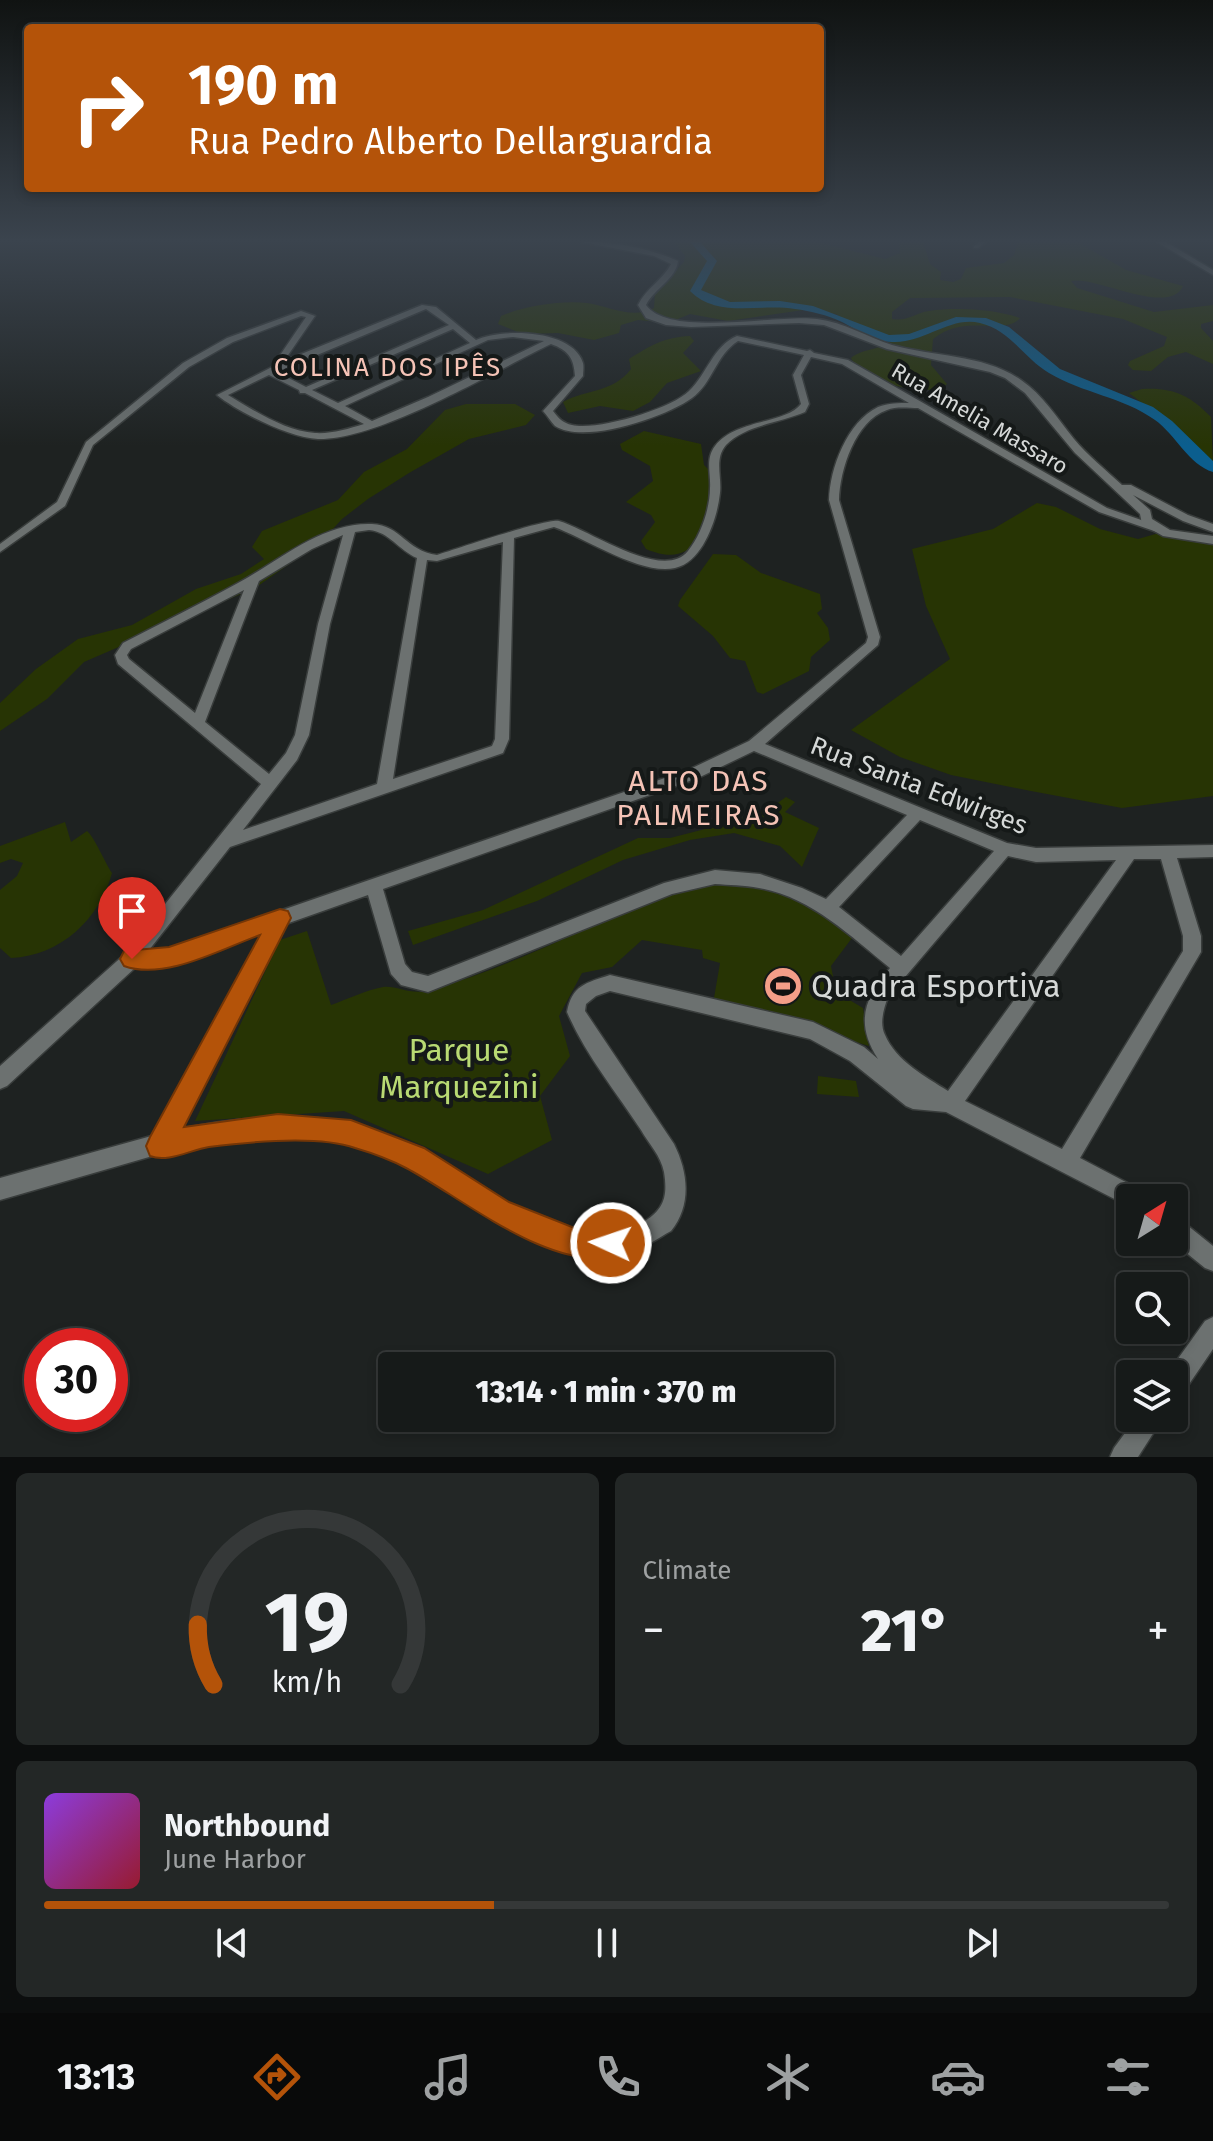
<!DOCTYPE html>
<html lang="en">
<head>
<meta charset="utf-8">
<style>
	:root { --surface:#161a19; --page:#232726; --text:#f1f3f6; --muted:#9ea1a2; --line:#353838; --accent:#b45309 }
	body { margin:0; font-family:"Fira Sans",sans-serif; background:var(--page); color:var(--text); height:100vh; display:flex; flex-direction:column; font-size:30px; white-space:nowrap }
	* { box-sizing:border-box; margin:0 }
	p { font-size:26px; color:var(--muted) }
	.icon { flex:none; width:44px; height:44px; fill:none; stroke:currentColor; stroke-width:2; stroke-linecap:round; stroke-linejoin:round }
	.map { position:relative; height:1457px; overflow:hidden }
	.drawer { display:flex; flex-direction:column; gap:16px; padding:16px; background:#0c0e0e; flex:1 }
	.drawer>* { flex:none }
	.banner { position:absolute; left:24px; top:24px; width:800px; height:168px; border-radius:8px; box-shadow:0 4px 12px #0003,0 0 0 2px var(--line); background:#b45309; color:#fff; overflow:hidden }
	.needle { width:52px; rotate:37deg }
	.controls { position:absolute; left:1116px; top:1184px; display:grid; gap:16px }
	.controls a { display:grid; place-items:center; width:72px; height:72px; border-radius:8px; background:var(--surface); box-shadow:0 4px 12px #0003,0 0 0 2px var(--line); font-size:40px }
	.speed { position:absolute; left:24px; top:1328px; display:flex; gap:16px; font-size:40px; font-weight:700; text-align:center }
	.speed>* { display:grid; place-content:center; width:104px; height:104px; border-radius:50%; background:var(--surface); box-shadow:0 4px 12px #0003,0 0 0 2px var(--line); line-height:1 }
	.speed .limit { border:12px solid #d22; background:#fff; color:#111 }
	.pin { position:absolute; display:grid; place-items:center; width:68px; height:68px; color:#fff; margin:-82px -34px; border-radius:50% 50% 50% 0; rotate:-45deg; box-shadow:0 0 8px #0007 }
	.pin .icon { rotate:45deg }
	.me { position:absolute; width:88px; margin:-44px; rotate:273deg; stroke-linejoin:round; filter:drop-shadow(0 0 6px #0008) }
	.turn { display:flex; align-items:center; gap:28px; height:168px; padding:0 32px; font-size:36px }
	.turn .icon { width:104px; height:104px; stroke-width:2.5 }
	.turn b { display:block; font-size:56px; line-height:68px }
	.big { font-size:60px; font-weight:800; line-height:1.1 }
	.drawer .tile { flex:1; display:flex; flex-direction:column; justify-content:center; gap:12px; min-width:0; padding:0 28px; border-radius:12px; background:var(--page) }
	.drawer .dial { align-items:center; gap:0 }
	.dial svg { height:208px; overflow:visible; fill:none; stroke:var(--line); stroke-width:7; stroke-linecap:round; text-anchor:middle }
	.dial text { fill:var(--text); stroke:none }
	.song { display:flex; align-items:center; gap:24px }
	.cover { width:96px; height:96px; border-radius:12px; background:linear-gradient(135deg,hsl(270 70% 55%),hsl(350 70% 35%)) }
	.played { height:8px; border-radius:4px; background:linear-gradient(90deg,var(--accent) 40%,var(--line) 40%) }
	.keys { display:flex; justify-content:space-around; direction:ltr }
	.heat { display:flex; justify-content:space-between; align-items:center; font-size:44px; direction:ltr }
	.drawer .tiles { flex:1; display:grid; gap:16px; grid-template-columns:1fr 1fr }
	.tile:last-child { grid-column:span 2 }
	.trip { position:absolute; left:378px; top:1352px; width:456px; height:80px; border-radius:8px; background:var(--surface); box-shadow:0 4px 12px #0003,0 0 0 2px var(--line); font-weight:800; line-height:80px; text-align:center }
	.tabs { display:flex; height:128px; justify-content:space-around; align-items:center; background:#090a0a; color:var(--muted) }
	.tabs .icon { width:56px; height:56px }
	.tabs .current { color:var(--accent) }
	.tabs b { font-size:36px; color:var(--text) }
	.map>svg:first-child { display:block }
</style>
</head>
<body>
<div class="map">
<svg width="1213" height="1457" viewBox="0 0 1213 1457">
	<rect width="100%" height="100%" fill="#1e2221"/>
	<g fill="#273404">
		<path d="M674 242H817L885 259 900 253 899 242H923L930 264 941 272 940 280 953 282 961 279 966 268 1004 263 1014 255 1018 242H1077L1126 270 1183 286C1169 317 1095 275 1071 281L1077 288 1154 312 1213 305V321L1201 324V328L1213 341V364L1186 352 1168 357 1151 371 1133 370 1128 365 1130 361 1164 346 1167 337 1123 319 1010 297 910 298 892 312V319C907 322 915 313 929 311 957 307 994 309 1020 318 1003 337 966 312 933 339L931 365 947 384 940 390C913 390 863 386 851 358 864 347 885 351 893 337L857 329 836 314 810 309 728 321 690 314 668 323 638 320 621 325 619 333 594 340 558 333 523 334 498 324 501 316C523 306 562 300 587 303 609 306 632 320 654 308L655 293 684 262 685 256Z"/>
		<path d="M690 336 694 341 683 353 701 371 667 383 650 402 633 411 600 406 568 413 563 402C586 389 613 393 631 369L629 359C650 346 664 337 690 336Z"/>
		<path d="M1142 389C1172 387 1190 395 1211 417L1213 464 1181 433 1129 393Z"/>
		<path d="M466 404H515L535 415 526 425 469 439 409 473 368 499 342 519 321 542 255 588 84 662 47 699 0 731V703L36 669 78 639 132 625 196 589 241 574 264 559 252 547 262 531 338 500 364 472 407 449 445 410Z"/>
		<path d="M644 431 701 444 704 465 713 474C708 513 704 574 646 549L641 541 655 522 651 515 626 502 653 481 650 466 622 450 620 444Z"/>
		<path d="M1037 503 1056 507 1100 529 1138 539 1159 533 1213 544V796L1122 808 1031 791 951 775 900 757 851 730 950 659 926 606 912 549 993 529Z"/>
		<path d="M713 554 736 555 761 573 820 594 822 609 817 613 828 628 830 640 811 657 809 671 763 694 757 692 745 661 730 658 713 636 678 606 680 600Z"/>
		<path d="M786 797 795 802 785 812 819 828 802 867 780 846 734 833 690 840 623 860 537 901 413 945 408 931 483 910 638 838H670L721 825 769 809Z"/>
		<path d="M65 822 71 842 87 831C95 838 104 861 112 873 100 918 61 956 11 958L0 948V890L17 876 23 863 11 859 0 863V846Z"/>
		<path d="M717 881C783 885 801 900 855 934L831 966 836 992 863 1008 869 1046 714 998 720 963 703 958 702 950 642 940 612 967 582 973 559 1016 570 1056 540 1096 552 1140 488 1174 344 1111 195 1121 280 940 307 931 331 1005C348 999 366 990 383 987 397 985 410 996 431 990 529 962 618 907 717 881Z"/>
		<path d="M818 1076 856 1081 859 1097 817 1094Z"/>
	</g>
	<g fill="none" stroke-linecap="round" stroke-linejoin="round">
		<path fill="#0b5e8e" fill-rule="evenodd" d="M690 242H700L717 261 701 290 730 302 780 301 813 306 889 335 909 334 956 317 986 318 1009 327 1060 369 1153 407 1172 421 1213 461V472C1189 465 1175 434 1155 420 1123 397 1082 393 1049 373 1024 358 1010 330 980 323 949 316 924 344 892 342 873 342 858 330 842 322 827 315 811 311 795 309 760 303 718 319 690 291L707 261Z"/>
		<defs>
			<g id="minor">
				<path d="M979 242H986L978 248H974V246Z"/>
				<path d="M422 305 436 307 476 340C501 328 573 329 583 363 584 367 583 372 583 376L553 411C559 419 563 423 572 425 597 431 671 409 689 391 707 374 713 346 737 336L807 351 810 350 814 353 848 360 1107 508 1164 528 1165 530 1160 533 1099 512 918 408C909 408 896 406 887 410 855 421 840 470 839 500L880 637 878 645 765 744 1007 843 1036 848 1213 845V857L1177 858 1201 936V952L1080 1158 1141 1190 1144 1198H1130V1207L946 1112 913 1109 906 1106 850 1061 810 1039 610 991 596 996 586 1004 585 1011 674 1144C688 1172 692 1205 671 1231 658 1238 642 1250 627 1253 542 1269 455 1188 382 1154 324 1128 218 1132 160 1156L156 1155 0 1200V1178L155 1135 264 931 169 965 136 967 7 1086 0 1089V1066L126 953 261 784 118 664 115 655 123 643C161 623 200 604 238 583 279 561 322 522 372 524 401 525 406 551 437 555 456 549 547 518 559 521 590 530 663 582 688 551 701 535 710 508 710 488 711 474 705 459 715 446 735 419 786 424 801 404L793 375 804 355 738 341C716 355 712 384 692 398 666 417 584 445 555 426 551 422 547 415 543 411L575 376C574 358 568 350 551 344 493 372 379 440 318 439 290 438 238 412 217 395L272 367 306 317 301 316 233 342 189 367 93 445 65 506 0 552V544L57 502 86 442 183 363 227 338 301 311 315 316 284 361ZM426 309 449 325 306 387 277 372ZM453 329 470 343 338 403 312 390ZM513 337 544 341 428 397 372 421 345 406 488 340ZM811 357 842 364 909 403C899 403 888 403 878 407 847 422 830 468 829 500L868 637 866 643 749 741 688 770 169 949 149 950 230 847 503 753 509 739 514 538 554 527C585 538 642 576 675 568 688 565 696 556 703 545 712 530 718 511 720 493 722 477 714 459 726 445 745 425 780 423 805 412L809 404 801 375ZM269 375 299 390 300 393H305L364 424C348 429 331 434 315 433 285 431 253 410 228 395ZM369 530C390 532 398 550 417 558L377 784 243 830 297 760 309 735 330 624 355 532ZM343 535 318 624 295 735 286 753 269 774 205 722 259 581 312 549ZM503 542 495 739 492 746 393 779 427 560 437 561ZM244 590 195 713 129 659 127 655 131 649ZM754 751 907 815 826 899 802 888 760 874 715 870 664 883 428 976 412 972 405 964 383 889 698 778ZM920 820 994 851 901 956 839 907ZM1008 856 1036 862 1116 860 948 1091C926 1077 896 1061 885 1035 879 1023 884 1008 888 997ZM1134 859H1161L1183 936V951L1062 1149 965 1101ZM715 884C729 885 744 885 759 888 811 897 850 936 890 968 864 998 855 1023 878 1059L864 1047 813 1022 610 975C586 983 572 985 567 1012 585 1054 616 1092 641 1130 649 1144 661 1156 664 1172 668 1197 664 1210 642 1223 637 1225 631 1230 626 1231 621 1233 613 1232 608 1232 517 1237 436 1141 348 1123 292 1111 235 1118 180 1129L286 924 368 895 391 974 401 985 428 992 672 894Z"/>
				<path d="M1174 1218 1182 1221 1213 1246V1271L1205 1268 1173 1242Z"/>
				<path d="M1213 1317V1349L1183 1393 1174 1396V1374H1167L1205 1321Z"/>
				<path d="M1136 1418H1163L1138 1457H1110L1114 1448Z"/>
			</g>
			<g id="tertiary">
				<path d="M582 242C614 241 649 248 678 261 676 279 654 289 646 305 669 338 778 314 817 319 844 322 867 337 892 345 934 357 984 354 1021 380 1043 395 1057 418 1074 439 1088 456 1106 470 1122 485H1131L1188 515 1213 524V532L1183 521 1133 495 1150 510 1152 519 1170 530 1213 536V544L1163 536 1142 524 1140 514 1075 453 1025 393 1005 378 990 372 887 349 824 325 799 323 691 327 666 325 646 318 638 305C646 288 663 280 671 264L654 256Z"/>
				<path d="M1157 242H1166L1213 270V275Z"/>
			</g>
		</defs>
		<use href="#minor" stroke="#393d3c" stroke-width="3"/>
		<use href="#tertiary" stroke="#393d3c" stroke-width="3"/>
		<use href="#minor" fill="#6c7170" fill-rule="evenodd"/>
		<use href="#tertiary" fill="#6c7170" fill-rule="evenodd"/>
	</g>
	<linearGradient id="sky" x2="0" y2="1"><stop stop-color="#101312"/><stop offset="0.54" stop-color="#3b444e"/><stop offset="1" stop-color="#3b444e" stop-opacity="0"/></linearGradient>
	<rect width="1213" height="446" fill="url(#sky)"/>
	<path fill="#b45309" stroke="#753606" stroke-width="2" d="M280 909 288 911 291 918 184 1127 278 1114 351 1120 424 1148 509 1202 582 1231 611 1229 621 1233 625 1243 621 1253C558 1279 460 1196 406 1168 391 1160 372 1153 355 1148 318 1135 248 1142 209 1147 190 1150 168 1163 150 1156L146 1146 150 1137 260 935C221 949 165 981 124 966L120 959 124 951 169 947Z"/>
	<defs>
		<symbol id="stadium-disc" viewBox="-11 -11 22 22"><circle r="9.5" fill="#f49e88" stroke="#151918"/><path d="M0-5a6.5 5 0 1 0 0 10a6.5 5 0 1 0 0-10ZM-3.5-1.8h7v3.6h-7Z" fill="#111"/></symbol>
	</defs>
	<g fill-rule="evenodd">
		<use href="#stadium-disc" x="761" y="964" width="44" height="44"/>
	</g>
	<g text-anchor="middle" stroke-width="8" stroke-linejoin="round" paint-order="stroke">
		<g font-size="22" fill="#d5d8d7" stroke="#151918">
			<text transform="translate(980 418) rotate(30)" y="8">Rua Amelia Massaro</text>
		</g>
		<g font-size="26" letter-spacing="2" fill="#f5c3b6" stroke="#151918">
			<text x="388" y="376">COLINA DOS IPÊS</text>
		</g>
		<g font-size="26" fill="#d5d8d7" stroke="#151918">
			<text transform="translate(919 785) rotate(21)" y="9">Rua Santa Edwirges</text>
		</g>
		<g font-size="30" letter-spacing="2" fill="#f5c3b6" stroke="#151918">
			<text x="699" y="791">ALTO DAS<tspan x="699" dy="34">PALMEIRAS</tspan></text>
		</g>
		<g font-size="32" fill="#d5d8d7" stroke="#151918" text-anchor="start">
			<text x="811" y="997">Quadra Esportiva</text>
		</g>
		<g font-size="32" fill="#b9da73" stroke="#151918">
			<text x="459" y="1061">Parque<tspan x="459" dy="37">Marquezini</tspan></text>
		</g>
	</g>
</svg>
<div class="controls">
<a><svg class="needle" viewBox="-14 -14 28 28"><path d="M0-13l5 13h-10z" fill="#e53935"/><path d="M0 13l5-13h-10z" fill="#9ea1a2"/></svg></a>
<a><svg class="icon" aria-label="search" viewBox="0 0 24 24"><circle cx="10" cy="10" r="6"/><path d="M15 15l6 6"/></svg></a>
<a><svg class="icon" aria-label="layers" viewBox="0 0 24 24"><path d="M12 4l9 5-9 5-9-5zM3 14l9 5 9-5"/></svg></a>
</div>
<div class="speed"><div class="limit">30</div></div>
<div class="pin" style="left:132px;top:959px;background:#d93025"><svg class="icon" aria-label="arrive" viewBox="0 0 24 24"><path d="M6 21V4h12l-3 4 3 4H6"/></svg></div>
<svg class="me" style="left:611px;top:1243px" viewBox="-20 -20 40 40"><circle r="17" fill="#b45309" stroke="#fff" stroke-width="3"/><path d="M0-11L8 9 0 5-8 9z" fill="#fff"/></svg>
<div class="trip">13:14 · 1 min · 370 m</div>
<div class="banner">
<div class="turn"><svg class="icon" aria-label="right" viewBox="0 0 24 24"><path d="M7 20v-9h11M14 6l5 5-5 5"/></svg><div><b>190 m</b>Rua Pedro Alberto Dellarguardia</div></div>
</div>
</div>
<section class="drawer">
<div class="tiles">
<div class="tile dial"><svg viewBox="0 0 100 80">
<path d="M14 69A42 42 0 1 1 86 69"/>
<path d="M14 69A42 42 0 0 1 8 46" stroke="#b45309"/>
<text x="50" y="56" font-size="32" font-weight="700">19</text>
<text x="50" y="72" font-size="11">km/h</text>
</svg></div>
<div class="tile"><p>Climate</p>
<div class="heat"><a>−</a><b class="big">21°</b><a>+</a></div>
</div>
<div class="tile">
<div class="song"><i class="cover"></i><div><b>Northbound</b><p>June Harbor</p></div></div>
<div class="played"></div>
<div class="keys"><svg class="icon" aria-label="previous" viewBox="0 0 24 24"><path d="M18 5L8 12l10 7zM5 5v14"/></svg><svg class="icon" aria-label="pause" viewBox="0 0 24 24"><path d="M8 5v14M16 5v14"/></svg><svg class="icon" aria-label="next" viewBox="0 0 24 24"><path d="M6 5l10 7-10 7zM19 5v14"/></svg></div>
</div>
</div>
</section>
<nav class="tabs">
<b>13:13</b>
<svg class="icon current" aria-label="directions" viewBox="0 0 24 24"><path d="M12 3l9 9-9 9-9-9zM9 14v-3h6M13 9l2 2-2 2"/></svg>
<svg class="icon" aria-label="music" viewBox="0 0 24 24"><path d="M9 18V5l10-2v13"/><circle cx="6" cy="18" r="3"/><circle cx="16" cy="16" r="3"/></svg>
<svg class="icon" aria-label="phone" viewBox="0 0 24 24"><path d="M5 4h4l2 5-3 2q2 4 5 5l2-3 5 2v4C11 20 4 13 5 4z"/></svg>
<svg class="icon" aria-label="climate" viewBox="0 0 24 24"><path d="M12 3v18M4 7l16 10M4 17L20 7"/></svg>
<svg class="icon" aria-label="car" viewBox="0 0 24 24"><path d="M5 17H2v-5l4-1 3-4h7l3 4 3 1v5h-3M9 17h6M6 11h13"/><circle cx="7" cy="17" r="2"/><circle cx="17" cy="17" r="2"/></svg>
<svg class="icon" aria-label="filters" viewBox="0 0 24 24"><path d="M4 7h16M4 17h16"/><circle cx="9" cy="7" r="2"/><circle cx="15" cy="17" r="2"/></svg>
</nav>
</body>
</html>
